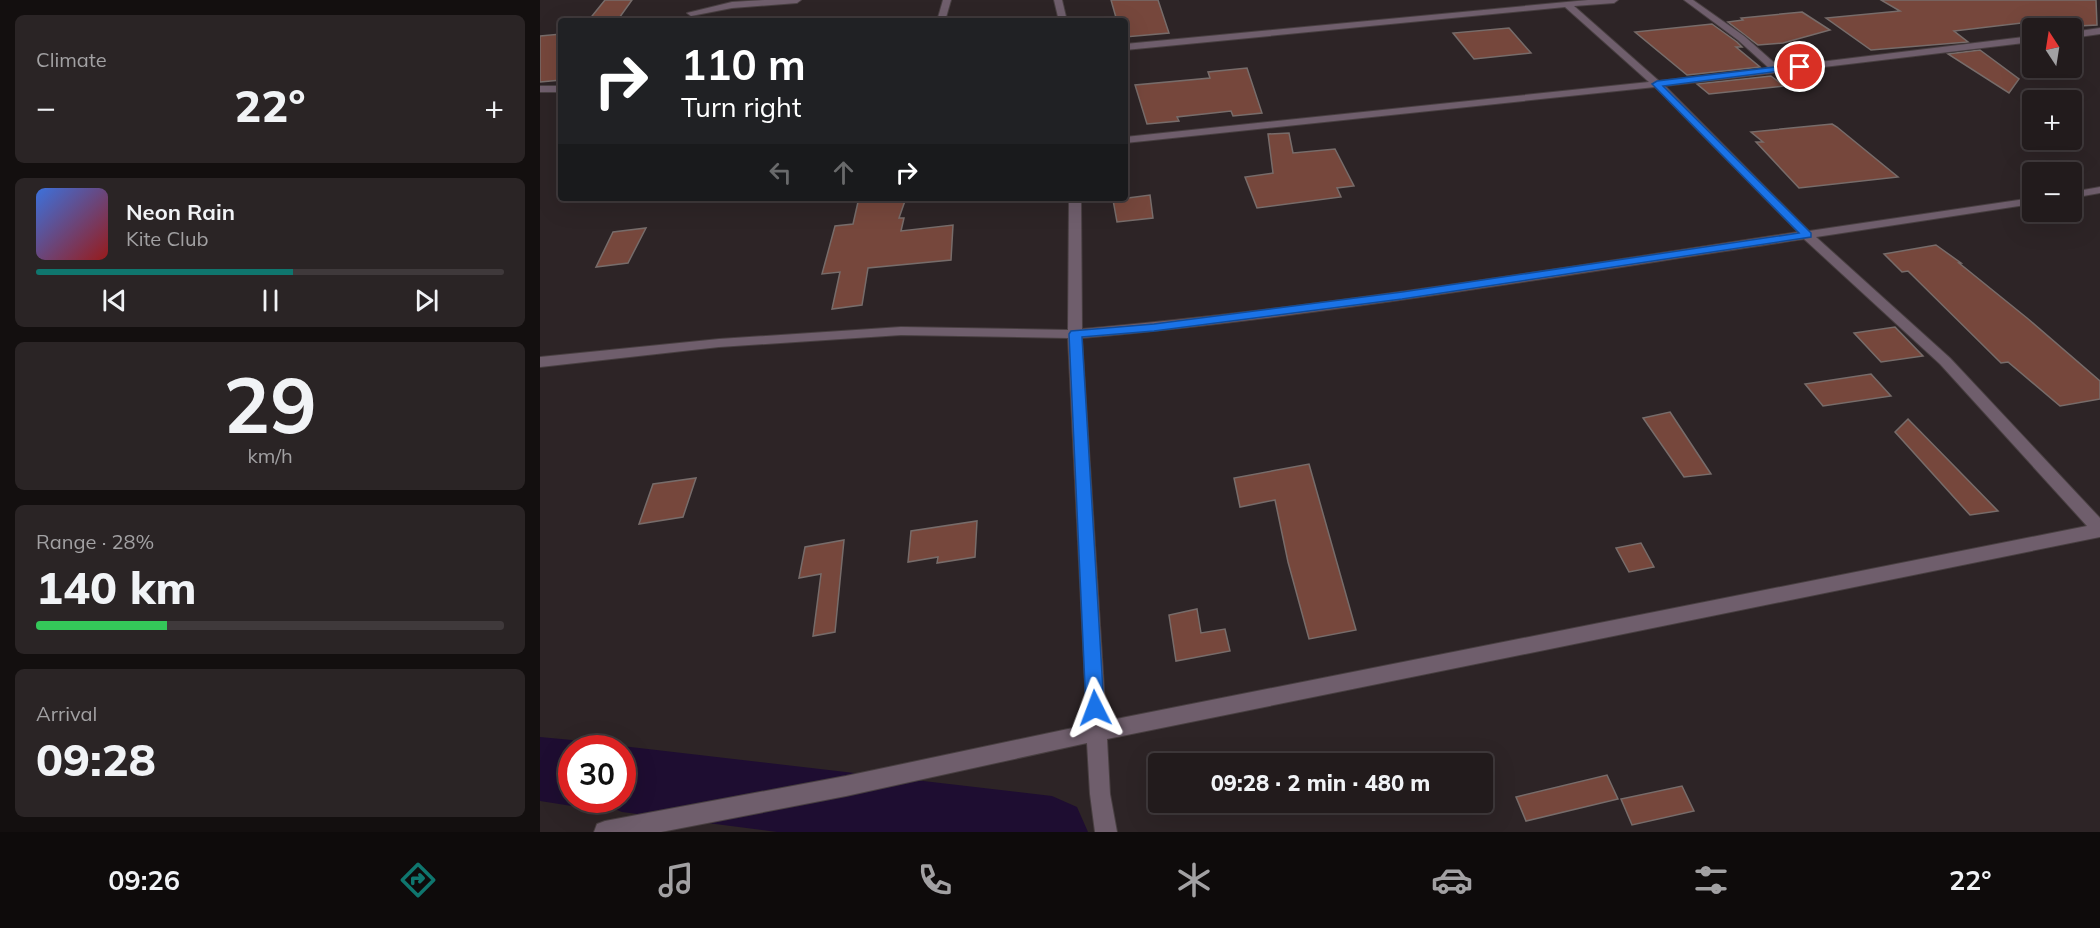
<!DOCTYPE html>
<html lang="en">
<head>
<meta charset="utf-8">
<style>
	:root { --surface:#221b1c; --page:#2a2425; --text:#f1f3f6; --muted:#a2a1a3; --line:#3f393b; --accent:#0f766e }
	body { margin:0; font-family:Mulish,sans-serif; background:var(--page); color:var(--text); height:100vh; display:flex; flex-direction:column; font-size:22px; white-space:nowrap }
	* { box-sizing:border-box; margin:0 }
	p { font-size:20px; color:var(--muted) }
	.icon { flex:none; width:33px; height:33px; fill:none; stroke:currentColor; stroke-width:2; stroke-linecap:round; stroke-linejoin:round }
	.map { position:relative; flex:1; overflow:hidden }
	.drawer { display:flex; flex-direction:column; gap:15px; padding:15px; background:#130f0f; width:540px }
	.drawer>* { flex:none }
	.top-card { position:absolute; left:18px; top:18px; width:570px; height:183px; border-radius:6px; box-shadow:0 6px 24px #0002,0 0 0 2px var(--line); background:#202124; color:#fff; overflow:hidden }
	.needle { width:39px; rotate:348deg }
	.tools { position:absolute; left:1482px; top:18px; display:grid; gap:12px }
	.tools a { display:grid; place-items:center; width:60px; height:60px; border-radius:6px; background:var(--surface); box-shadow:0 6px 24px #0002,0 0 0 2px var(--line); font-size:30px }
	.speed { position:absolute; left:18px; top:735px; display:flex; gap:12px; font-size:30px; font-weight:700; text-align:center }
	.speed>* { display:grid; place-content:center; width:78px; height:78px; border-radius:50%; background:var(--surface); box-shadow:0 6px 24px #0002,0 0 0 2px var(--line); line-height:1 }
	.speed .limit { border:9px solid #d22; background:#fff; color:#111 }
	.pin { position:absolute; display:grid; place-items:center; width:51px; height:51px; color:#fff; margin:-26px; border:3px solid #fff; border-radius:50%; box-shadow:0 2px 6px #0007 }
	.me { position:absolute; width:66px; margin:-33px; rotate:357deg; stroke-linejoin:round; filter:drop-shadow(0 0 4px #0008) }
	.turn { display:flex; align-items:center; gap:21px; height:126px; padding:0 24px; font-size:27px }
	.turn .icon { width:78px; height:78px; stroke-width:2.5 }
	.turn b { display:block; font-size:42px; line-height:51px }
	.lanes { display:flex; align-items:center; height:57px; padding:0 24px; background:#0003; justify-content:center; gap:30px; direction:ltr }
	.lanes .off { opacity:.35 }
	.big { font-size:45px; font-weight:800; line-height:1.1 }
	.drawer .tile { flex:1; display:flex; flex-direction:column; justify-content:center; gap:9px; min-width:0; padding:0 21px; border-radius:9px; background:var(--page) }
	.drawer .dial { align-items:center; gap:0 }
	.dial b { font-size:78px; line-height:1 }
	.song { display:flex; align-items:center; gap:18px }
	.cover { width:72px; height:72px; border-radius:9px; background:linear-gradient(135deg,hsl(220 70% 55%),hsl(0 70% 35%)) }
	.played { height:6px; border-radius:3px; background:linear-gradient(90deg,var(--accent) 55%,var(--line) 55%) }
	.keys { display:flex; justify-content:space-around; direction:ltr }
	.heat { display:flex; justify-content:space-between; align-items:center; font-size:33px; direction:ltr }
	.charge { height:9px; border-radius:4px; background:linear-gradient(90deg,#34c759 28%,var(--line) 0) }
	.trip { position:absolute; left:608px; top:753px; width:345px; height:60px; border-radius:6px; background:var(--surface); box-shadow:0 6px 24px #0002,0 0 0 2px var(--line); font-weight:800; line-height:60px; text-align:center }
	.tab-bar { display:flex; height:96px; justify-content:space-around; align-items:center; background:#0e0b0b; color:var(--muted) }
	.tab-bar .icon { width:42px; height:42px }
	.tab-bar .active { color:var(--accent) }
	.tab-bar b { font-size:27px; color:var(--text) }
	main { display:flex; flex:1; min-height:0 }
	.map>svg:first-child { display:block }
</style>
</head>
<body>
<main>
<section class="drawer">
<div class="tile"><p>Climate</p>
<div class="heat"><a>−</a><b class="big">22°</b><a>+</a></div>
</div>
<div class="tile">
<div class="song"><i class="cover"></i><div><b>Neon Rain</b><p>Kite Club</p></div></div>
<div class="played"></div>
<div class="keys"><svg class="icon" aria-label="previous" viewBox="0 0 24 24"><path d="M18 5L8 12l10 7zM5 5v14"/></svg><svg class="icon" aria-label="pause" viewBox="0 0 24 24"><path d="M8 5v14M16 5v14"/></svg><svg class="icon" aria-label="next" viewBox="0 0 24 24"><path d="M6 5l10 7-10 7zM19 5v14"/></svg></div>
</div>
<div class="tile dial"><b>29</b><p>km/h</p></div>
<div class="tile"><p>Range · 28%</p><b class="big">140 km</b><div class="charge"></div></div>
<div class="tile"><p>Arrival</p><b class="big">09:28</b></div>
</section>
<div class="map">
<svg width="1560" height="832" viewBox="0 0 1560 832">
	<rect width="100%" height="100%" fill="#2d2426"/>
	<g fill="none" stroke-linecap="round" stroke-linejoin="round">
		<g fill="#1e0d31" fill-rule="evenodd">
			<path d="M0 737 32 740 52 748H32V800H47L32 806 0 801Z"/>
			<path d="M82 746 512 796 537 807 548 832H237L82 812 58 802 57 800H82V748H76Z"/>
		</g>
	</g>
	<g fill="#76473c" stroke="#776c6a" stroke-width="1.5">
		<path d="M65 0H92L77 21H48Z"/>
		<path d="M571 0H618L629 33 585 37V21H577Z"/>
		<path d="M1341 0H1556L1557 25 1500 28 1490 22 1414 31 1428 42 1331 50 1286 18 1360 11Z"/>
		<path d="M1262 12 1290 30 1243 43 1218 45 1188 22 1203 20 1201 18Z"/>
		<path d="M1172 24 1197 42 1202 47H1196L1220 67 1147 75 1095 32Z"/>
		<path d="M969 28 991 53 934 59 913 33Z"/>
		<path d="M21 34V80L0 82V36Z"/>
		<path d="M1440 50 1479 79 1469 93 1408 54Z"/>
		<path d="M707 68 722 113 693 116 691 111 637 117 639 121 607 124 595 85 670 78 668 72Z"/>
		<path d="M1231 76 1244 86 1169 94 1157 84Z"/>
		<path d="M1292 124 1297 127 1358 177 1259 188 1216 142H1223L1211 132Z"/>
		<path d="M749 133 753 153 795 149 814 186 797 188 801 197 717 208 705 177 733 173 728 134Z"/>
		<path d="M610 195 613 218 577 222 573 200Z"/>
		<path d="M346 198H366L359 218H364L361 231 413 225 411 260 328 268 322 305 292 309 300 272 282 274 295 226 313 224 318 202Z"/>
		<path d="M106 228 88 263 56 267 73 232Z"/>
		<path d="M1396 245 1421 263H1419L1487 318 1560 381V399L1520 406 1468 362 1461 363 1368 271 1362 272 1344 254Z"/>
		<path d="M1355 327 1383 356 1341 362 1314 333Z"/>
		<path d="M1331 374 1351 396 1283 406 1265 384Z"/>
		<path d="M1130 412 1171 474 1144 477 1103 418Z"/>
		<path d="M1368 419 1419 471 1458 511 1430 515 1355 432Z"/>
		<path d="M769 464 816 630 769 639 748 562 735 500 700 507 694 478Z"/>
		<path d="M156 478 143 517 99 524 113 484Z"/>
		<path d="M437 521 435 557 397 563 398 557 368 562 371 531Z"/>
		<path d="M304 540 295 632 273 636 281 574 259 578 265 547Z"/>
		<path d="M1101 543 1114 567 1089 572 1076 548Z"/>
		<path d="M657 609 661 633 685 629 690 651 636 661 629 615Z"/>
		<path d="M1067 775 1078 799 986 821 976 797Z"/>
		<path d="M1142 786 1154 811 1092 825 1081 799Z"/>
	</g>
	<g fill="none" stroke-linecap="round" stroke-linejoin="round">
		<defs>
			<g id="minor">
				<path d="M224 0H261L257 3 192 8 151 16 147 13 192 2Z"/>
				<path d="M403 0H411L405 21H397Z"/>
				<path d="M514 0H522L527 21H519Z"/>
				<path d="M1048 0H1078L1074 3 1034 6 1119 81 1229 68 1198 40 1144 0H1153L1204 36 1239 67 1492 36V42L1125 86 1269 231 1492 198V204L1276 237 1410 358 1560 518V537L567 739 570 794 577 832H555L550 794 547 743 306 796 121 832H54L57 824 65 821 306 776 547 725 528 338 361 335 179 347 0 367V357L179 339 361 327 528 330 529 198H541L542 329C782 308 1020 268 1258 232L1115 87 585 143V137L1109 82 1025 7 585 50V44ZM1264 239 1400 364 1547 526 566 721 542 338C784 316 1024 275 1264 239Z"/>
				<path d="M1560 28V34L1532 38V32Z"/>
				<rect x="0" y="86" width="21" height="6"/>
				<path d="M1560 187V193L1532 198V192Z"/>
			</g>
		</defs>
		<use href="#minor" stroke="#483f41" stroke-width="2"/>
		<use href="#minor" fill="#6f5e6c" fill-rule="evenodd"/>
	</g>
	<path fill="#1a73e8" stroke="#114b97" stroke-width="1.5" d="M1260 64 1264 67 1263 68 1123 86 1271 233V237L862 299 614 331 542 337 564 708 562 714 555 716 549 714 546 708 529 334 531 331 614 324 862 292 1259 233 1112 84 1117 81Z"/>
</svg>
<div class="tools">
<a><svg class="needle" viewBox="-14 -14 28 28"><path d="M0-13l5 13h-10z" fill="#e53935"/><path d="M0 13l5-13h-10z" fill="#a2a1a3"/></svg></a>
<a>+</a>
<a>−</a>
</div>
<div class="speed"><div class="limit">30</div></div>
<div class="pin" style="left:1260px;top:67px;background:#d93025"><svg class="icon" aria-label="arrive" viewBox="0 0 24 24"><path d="M6 21V4h12l-3 4 3 4H6"/></svg></div>
<svg class="me" style="left:555px;top:708px" viewBox="-20 -20 40 40"><path d="M0-17L14 15 0 8-14 15z" fill="#1a73e8" stroke="#fff" stroke-width="4"/></svg>
<div class="trip">09:28 · 2 min · 480 m</div>
<div class="top-card">
<div class="turn"><svg class="icon" aria-label="right" viewBox="0 0 24 24"><path d="M7 20v-9h11M14 6l5 5-5 5"/></svg><div><b>110 m</b>Turn right</div></div>
<div class="lanes"><svg class="icon off" aria-label="left" viewBox="0 0 24 24"><path d="M17 20v-9H6M10 6l-5 5 5 5"/></svg><svg class="icon off" aria-label="ahead" viewBox="0 0 24 24"><path d="M12 20V5M6 11l6-6 6 6"/></svg><svg class="icon" aria-label="right" viewBox="0 0 24 24"><path d="M7 20v-9h11M14 6l5 5-5 5"/></svg></div>
</div>
</div>
</main>
<nav class="tab-bar">
<b>09:26</b>
<svg class="icon active" aria-label="directions" viewBox="0 0 24 24"><path d="M12 3l9 9-9 9-9-9zM9 14v-3h6M13 9l2 2-2 2"/></svg>
<svg class="icon" aria-label="music" viewBox="0 0 24 24"><path d="M9 18V5l10-2v13"/><circle cx="6" cy="18" r="3"/><circle cx="16" cy="16" r="3"/></svg>
<svg class="icon" aria-label="phone" viewBox="0 0 24 24"><path d="M5 4h4l2 5-3 2q2 4 5 5l2-3 5 2v4C11 20 4 13 5 4z"/></svg>
<svg class="icon" aria-label="climate" viewBox="0 0 24 24"><path d="M12 3v18M4 7l16 10M4 17L20 7"/></svg>
<svg class="icon" aria-label="car" viewBox="0 0 24 24"><path d="M5 17H2v-5l4-1 3-4h7l3 4 3 1v5h-3M9 17h6M6 11h13"/><circle cx="7" cy="17" r="2"/><circle cx="17" cy="17" r="2"/></svg>
<svg class="icon" aria-label="filters" viewBox="0 0 24 24"><path d="M4 7h16M4 17h16"/><circle cx="9" cy="7" r="2"/><circle cx="15" cy="17" r="2"/></svg>
<b>22°</b>
</nav>
</body>
</html>
